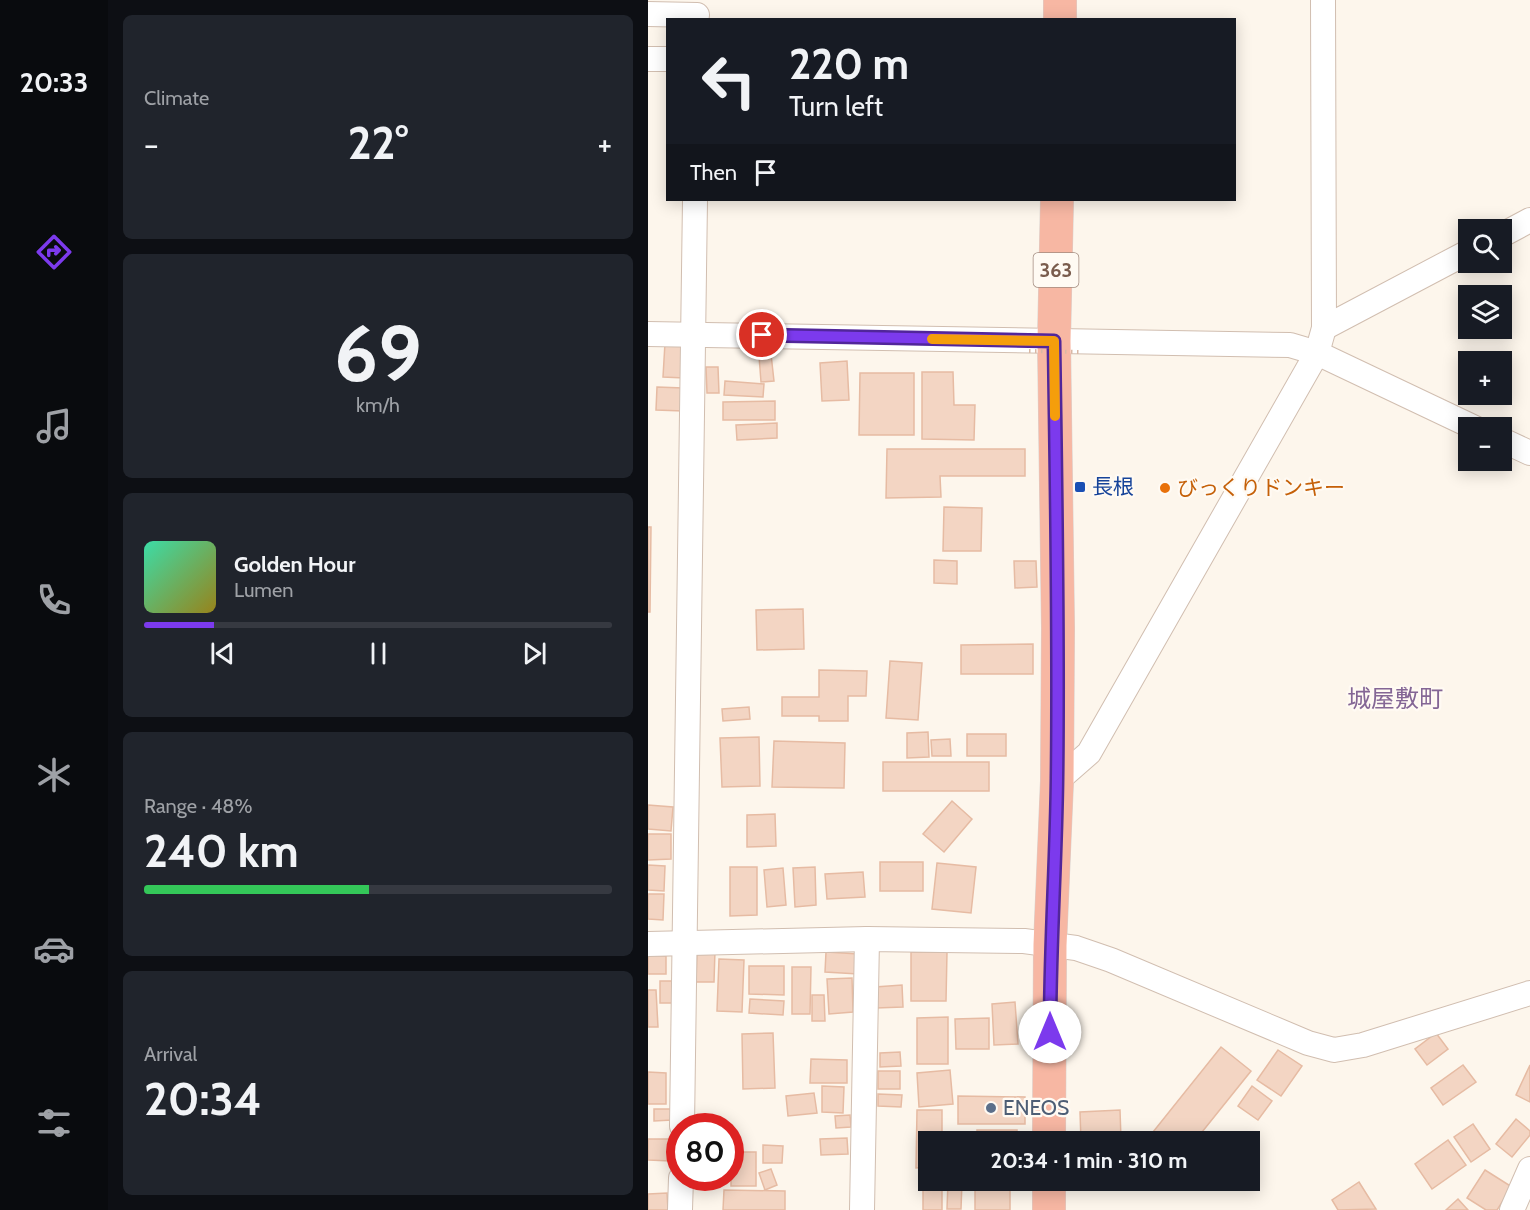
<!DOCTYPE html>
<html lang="en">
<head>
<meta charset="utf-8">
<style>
	:root { --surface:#171b24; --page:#20242c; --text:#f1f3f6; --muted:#9ea1a6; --line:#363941; --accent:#7c3aed }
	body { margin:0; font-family:Cabin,"Noto Sans JP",sans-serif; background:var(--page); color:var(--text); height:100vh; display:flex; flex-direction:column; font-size:22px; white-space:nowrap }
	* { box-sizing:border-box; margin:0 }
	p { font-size:20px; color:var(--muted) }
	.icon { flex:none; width:33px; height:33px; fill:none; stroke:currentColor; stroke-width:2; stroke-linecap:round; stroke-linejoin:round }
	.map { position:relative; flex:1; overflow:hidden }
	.details { display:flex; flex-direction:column; gap:15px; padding:15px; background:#0d0f14; width:540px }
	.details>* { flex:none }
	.hud { position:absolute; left:18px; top:18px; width:570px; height:183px; border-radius:0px; box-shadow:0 3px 15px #0003; background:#171b24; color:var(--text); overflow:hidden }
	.controls { position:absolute; left:810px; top:219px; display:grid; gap:12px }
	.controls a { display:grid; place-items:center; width:54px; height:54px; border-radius:0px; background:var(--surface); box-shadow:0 3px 15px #0003; font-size:30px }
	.speed { position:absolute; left:18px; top:1113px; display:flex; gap:12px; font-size:30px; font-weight:700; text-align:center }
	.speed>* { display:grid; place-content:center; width:78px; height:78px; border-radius:50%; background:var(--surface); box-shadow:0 3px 15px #0003; line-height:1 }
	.speed .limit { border:9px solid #d22; background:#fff; color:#111 }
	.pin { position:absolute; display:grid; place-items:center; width:51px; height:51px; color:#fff; margin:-26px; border:3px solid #fff; border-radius:50%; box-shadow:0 2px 6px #0007 }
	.me { position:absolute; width:66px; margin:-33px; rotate:0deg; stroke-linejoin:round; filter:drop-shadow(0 0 4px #0008) }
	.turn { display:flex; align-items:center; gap:21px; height:126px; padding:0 24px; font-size:27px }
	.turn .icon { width:78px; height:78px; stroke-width:2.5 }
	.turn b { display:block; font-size:42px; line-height:51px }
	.then { display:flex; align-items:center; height:57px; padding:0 24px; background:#0003; gap:12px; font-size:22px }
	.big { font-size:45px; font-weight:700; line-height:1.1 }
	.details .tile { flex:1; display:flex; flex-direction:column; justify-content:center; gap:9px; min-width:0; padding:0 21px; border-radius:9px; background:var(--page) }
	.details .dial { align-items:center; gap:0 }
	.dial b { font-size:78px; line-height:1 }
	.song { display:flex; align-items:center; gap:18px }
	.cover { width:72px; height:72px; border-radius:9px; background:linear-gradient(135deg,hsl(160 70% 55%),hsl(50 70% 35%)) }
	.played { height:6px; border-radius:3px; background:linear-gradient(90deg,var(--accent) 15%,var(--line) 15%) }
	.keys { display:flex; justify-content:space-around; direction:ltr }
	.heat { display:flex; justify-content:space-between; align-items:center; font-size:33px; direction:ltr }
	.charge { height:9px; border-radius:4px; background:linear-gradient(90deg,#34c759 48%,var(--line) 0) }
	.trip { position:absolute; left:270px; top:1131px; width:342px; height:60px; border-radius:0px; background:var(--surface); box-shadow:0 3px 15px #0003; font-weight:700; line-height:60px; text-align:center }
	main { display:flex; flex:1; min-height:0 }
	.dock { display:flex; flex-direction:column; width:108px; justify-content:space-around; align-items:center; background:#090b0e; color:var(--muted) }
	.dock .icon { width:42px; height:42px }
	.dock .active { color:var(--accent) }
	.dock b { font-size:27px; color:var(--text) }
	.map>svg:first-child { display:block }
</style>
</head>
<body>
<main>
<nav class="dock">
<b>20:33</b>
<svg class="icon active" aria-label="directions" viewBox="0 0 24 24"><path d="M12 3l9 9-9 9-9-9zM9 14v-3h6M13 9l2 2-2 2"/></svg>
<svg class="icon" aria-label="music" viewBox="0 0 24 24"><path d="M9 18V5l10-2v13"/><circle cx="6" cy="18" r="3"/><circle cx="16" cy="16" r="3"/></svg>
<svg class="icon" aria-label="phone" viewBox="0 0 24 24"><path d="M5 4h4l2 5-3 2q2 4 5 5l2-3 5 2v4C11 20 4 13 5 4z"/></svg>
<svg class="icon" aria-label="climate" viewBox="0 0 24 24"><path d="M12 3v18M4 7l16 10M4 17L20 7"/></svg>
<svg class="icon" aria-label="car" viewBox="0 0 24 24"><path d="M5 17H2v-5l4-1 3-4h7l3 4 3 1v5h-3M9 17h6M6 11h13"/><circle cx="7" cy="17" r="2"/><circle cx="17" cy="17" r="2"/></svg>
<svg class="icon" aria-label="filters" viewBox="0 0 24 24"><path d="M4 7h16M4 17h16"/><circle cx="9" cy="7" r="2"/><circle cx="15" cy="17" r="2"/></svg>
</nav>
<section class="details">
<div class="tile"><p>Climate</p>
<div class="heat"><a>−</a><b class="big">22°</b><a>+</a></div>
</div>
<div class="tile dial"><b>69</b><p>km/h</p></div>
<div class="tile">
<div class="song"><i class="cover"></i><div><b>Golden Hour</b><p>Lumen</p></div></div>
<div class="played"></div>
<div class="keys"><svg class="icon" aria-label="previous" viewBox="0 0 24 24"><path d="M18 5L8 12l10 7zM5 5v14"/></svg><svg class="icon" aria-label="pause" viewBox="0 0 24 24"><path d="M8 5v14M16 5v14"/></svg><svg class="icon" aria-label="next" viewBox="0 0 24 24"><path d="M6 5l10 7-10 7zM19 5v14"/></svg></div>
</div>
<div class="tile"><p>Range · 48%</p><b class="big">240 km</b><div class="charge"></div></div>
<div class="tile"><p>Arrival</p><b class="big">20:34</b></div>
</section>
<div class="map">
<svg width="882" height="1210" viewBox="0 0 882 1210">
	<rect width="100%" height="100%" fill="#fdf6ec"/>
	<g fill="#f3d5c3" stroke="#e6bba3" stroke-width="1.5">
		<path d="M17 343 37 344 36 378 15 377Z"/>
		<path d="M123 354 126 381 113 382 111 356Z"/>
		<path d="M199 361 201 400 174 401 172 363Z"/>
		<path d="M58 367H70L71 393H59Z"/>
		<path d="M274 372H305L306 405H327L326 440 274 439Z"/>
		<path d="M212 373H266V435H211Z"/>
		<path d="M77 381 116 384 115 397 76 395Z"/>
		<path d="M9 387 35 388V411L8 410Z"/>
		<path d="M127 401V420H75V402Z"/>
		<path d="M129 423V438L89 440 88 425Z"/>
		<path d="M239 449H377V476H292L293 497 238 498Z"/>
		<path d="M296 507 334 508 333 551H295Z"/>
		<path d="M0 527H3L2 612H0Z"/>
		<path d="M286 560 309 561V584L286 583Z"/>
		<path d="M366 561H388L389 587 367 588Z"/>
		<path d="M155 609 156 649 109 650 108 610Z"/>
		<path d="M385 644V674H313V645Z"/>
		<path d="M242 661 274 663 270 720 238 718Z"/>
		<path d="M171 670 219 671 218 696H200V721H171V716H134V697H171Z"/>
		<path d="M101 707 102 719 75 721 74 709Z"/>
		<path d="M280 732 281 757 259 758V733Z"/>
		<rect x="319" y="734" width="39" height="22"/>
		<path d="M111 737 112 786 74 787 72 738Z"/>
		<path d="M302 739 303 756H284L283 740Z"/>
		<path d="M126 741 197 743 196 788 124 787Z"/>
		<rect x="235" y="762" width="106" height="29"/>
		<path d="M304 801 324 819 296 852 275 834Z"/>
		<path d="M0 805 25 807 23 831 0 829Z"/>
		<path d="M127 814 128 846 99 847V815Z"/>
		<path d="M0 834H23V859L0 860Z"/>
		<rect x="232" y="862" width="43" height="29"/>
		<path d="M289 863 328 867 323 913 284 909Z"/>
		<path d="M0 865 17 866 16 891 0 890Z"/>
		<path d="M82 867H109V915L82 916Z"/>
		<path d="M167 867 168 905 147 907 145 868Z"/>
		<path d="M135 868 138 905 119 907 116 870Z"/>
		<path d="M215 872 217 897 179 899 177 874Z"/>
		<path d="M0 894H16L15 920 0 919Z"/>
		<path d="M49 950H67L66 982H48Z"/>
		<path d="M178 952 211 954 210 974 177 972Z"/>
		<path d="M263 952H299L298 1001H263Z"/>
		<path d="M0 955 18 956V974H0Z"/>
		<path d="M71 959 96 960 94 1012 69 1011Z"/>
		<path d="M101 966H136V995L101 994Z"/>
		<path d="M144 967H163L162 1014H144Z"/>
		<path d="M204 978 205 1012 181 1014 179 979Z"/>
		<rect x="12" y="981" width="15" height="22"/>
		<path d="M254 985 255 1007 228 1008 227 987Z"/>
		<path d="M0 990H8L10 1027H0Z"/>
		<path d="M164 995H176L177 1021H164Z"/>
		<path d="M102 999 136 1001 135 1015 101 1013Z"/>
		<path d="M367 1002 370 1044 346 1045 344 1004Z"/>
		<path d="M300 1017V1064H269V1018Z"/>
		<path d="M341 1018V1049H308L307 1019Z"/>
		<path d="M125 1033 127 1088 95 1089 94 1034Z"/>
		<path d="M788 1033 800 1049 779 1065 767 1049Z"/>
		<path d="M573 1047 603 1071 546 1142H497Z"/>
		<path d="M630 1050 654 1066 633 1096 609 1080Z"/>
		<path d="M252 1052 253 1066 232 1067V1053Z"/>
		<path d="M163 1059 199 1060V1083H162Z"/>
		<path d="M815 1065 828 1082 795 1105 783 1088Z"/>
		<path d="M882 1065V1102L868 1095Z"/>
		<path d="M302 1070 305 1104 271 1107 269 1073Z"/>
		<rect x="230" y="1071" width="22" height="18"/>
		<path d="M0 1072 18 1073V1104H0Z"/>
		<path d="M174 1086 196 1087 195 1113 174 1112Z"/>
		<path d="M604 1086 624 1101 610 1120 590 1106Z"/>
		<path d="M166 1093 169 1113 140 1116 138 1096Z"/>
		<path d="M230 1094 254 1095 253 1107 230 1106Z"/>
		<path d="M310 1096 377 1097V1124H310Z"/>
		<path d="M6 1109H23L24 1120 6 1121Z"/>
		<path d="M269 1110H294V1142H280V1167L268 1168Z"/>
		<path d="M472 1110 473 1139 433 1141 432 1112Z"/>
		<path d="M202 1115 203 1127 188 1128 187 1116Z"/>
		<path d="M868 1119 882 1131V1135L864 1157 848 1144Z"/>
		<path d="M825 1124 842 1149 823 1162 806 1137Z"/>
		<rect x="329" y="1130" width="40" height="12"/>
		<path d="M199 1138 200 1154 173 1155 172 1139Z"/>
		<path d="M0 1139H23L22 1161 0 1160Z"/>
		<path d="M800 1140 818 1165 784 1189 767 1164Z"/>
		<path d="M115 1145 135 1146 134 1163H115Z"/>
		<rect x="83" y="1152" width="25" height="34"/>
		<path d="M123 1169 129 1185 117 1190 111 1173Z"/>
		<path d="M837 1170 864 1187 849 1210H838L819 1198Z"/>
		<path d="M275 1175H280V1180H294V1210H275Z"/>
		<path d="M300 1182H314L313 1209H299Z"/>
		<path d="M711 1182 728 1209 690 1210 684 1200Z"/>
		<rect x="327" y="1184" width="35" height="26"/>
		<path d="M76 1190 137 1191V1210H75Z"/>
		<path d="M19 1193 20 1210H0V1194Z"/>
		<path d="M810 1199 820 1210H798Z"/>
	</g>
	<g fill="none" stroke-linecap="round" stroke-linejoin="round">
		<defs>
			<g id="minor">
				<path d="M0 14 49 15"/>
				<path d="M0 59H20"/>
				<path d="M854 235 882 220"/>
				<path d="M676 328 820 252"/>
				<path d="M0 334 642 345 669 353 827 428"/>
				<path d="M854 440 882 453"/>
				<path d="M409 781 441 753 669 353 676 328 675 0"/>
				<path d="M0 944 219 939 376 941 428 948 463 960 660 1043 686 1050 715 1045 882 993"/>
				<path d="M34 1126 47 200"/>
				<path d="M32 1210 33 1178"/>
				<path d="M214 1210 219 939"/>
				<path d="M864 1210 882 1169"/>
			</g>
			<g id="highway">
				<path d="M412 20V0"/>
				<path d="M401 1142 402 945 409 781 410 628 406 341 409 200"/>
				<path d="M401 1210V1180"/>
			</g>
		</defs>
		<use href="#minor" stroke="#d1beb0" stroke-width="26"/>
		<use href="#highway" stroke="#dad1cd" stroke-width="34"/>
		<use href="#minor" stroke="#fff" stroke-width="24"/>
		<use href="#highway" stroke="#f7b7a3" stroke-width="33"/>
		<path stroke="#d9b8a5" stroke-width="4" stroke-dasharray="1.5 4.5" stroke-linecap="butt" d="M381 351 432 352"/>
	</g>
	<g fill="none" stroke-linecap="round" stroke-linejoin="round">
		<defs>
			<path id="route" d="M114 335 406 341C408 487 411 632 409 778 408 862 402 947 402 1032"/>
		</defs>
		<use href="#route" stroke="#51269a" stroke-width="15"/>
		<use href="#route" stroke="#7c3aed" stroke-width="10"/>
		<path stroke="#f59e0b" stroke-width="10" d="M284 339 406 341 407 416"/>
	</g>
	<rect fill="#1a4fb4" stroke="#fffaf3" stroke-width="2" x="426" y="481" width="12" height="12" rx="3"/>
	<circle fill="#e8710a" stroke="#fffaf3" stroke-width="2" cx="517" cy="488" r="6"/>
	<circle fill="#5c6f8a" stroke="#fffaf3" stroke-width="2" cx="343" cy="1108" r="6"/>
	<g text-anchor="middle" stroke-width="4.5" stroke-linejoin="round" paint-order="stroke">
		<rect fill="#fffaf3" stroke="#a28b7f" stroke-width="1.5" x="385.5" y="253" width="45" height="34" rx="4.5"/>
		<g font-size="20" font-weight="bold" fill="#7a5c4d">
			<text x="408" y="277">363</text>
		</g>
		<g font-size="21" fill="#164399" stroke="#fffaf3" text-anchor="start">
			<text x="444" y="494">長根</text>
		</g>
		<g font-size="21" fill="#c56008" stroke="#fffaf3" text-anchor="start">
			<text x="529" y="495">びっくりドンキー</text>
		</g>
		<g font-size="21" fill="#4e5e75" stroke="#fffaf3" text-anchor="start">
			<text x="355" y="1115">ENEOS</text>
		</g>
		<g font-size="24" fill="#846695" stroke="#fffaf3">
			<text x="747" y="707">城屋敷町</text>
		</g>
	</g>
</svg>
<div class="controls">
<a><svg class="icon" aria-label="search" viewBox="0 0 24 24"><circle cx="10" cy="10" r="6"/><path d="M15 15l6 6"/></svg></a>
<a><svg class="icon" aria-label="layers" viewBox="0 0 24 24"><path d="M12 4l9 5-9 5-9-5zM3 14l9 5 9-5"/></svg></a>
<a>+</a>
<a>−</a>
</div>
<div class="speed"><div class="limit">80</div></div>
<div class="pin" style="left:114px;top:335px;background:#d93025"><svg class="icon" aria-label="arrive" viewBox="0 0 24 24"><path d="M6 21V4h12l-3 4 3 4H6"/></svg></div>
<svg class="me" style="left:402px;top:1032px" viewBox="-20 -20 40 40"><circle r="19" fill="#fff"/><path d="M0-13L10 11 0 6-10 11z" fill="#7c3aed"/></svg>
<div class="trip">20:34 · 1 min · 310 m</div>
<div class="hud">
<div class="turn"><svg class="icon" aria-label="left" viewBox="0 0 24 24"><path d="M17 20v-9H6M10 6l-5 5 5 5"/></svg><div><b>220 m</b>Turn left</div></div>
<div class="then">Then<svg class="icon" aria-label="arrive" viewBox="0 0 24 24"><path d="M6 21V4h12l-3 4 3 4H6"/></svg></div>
</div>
</div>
</main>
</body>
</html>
